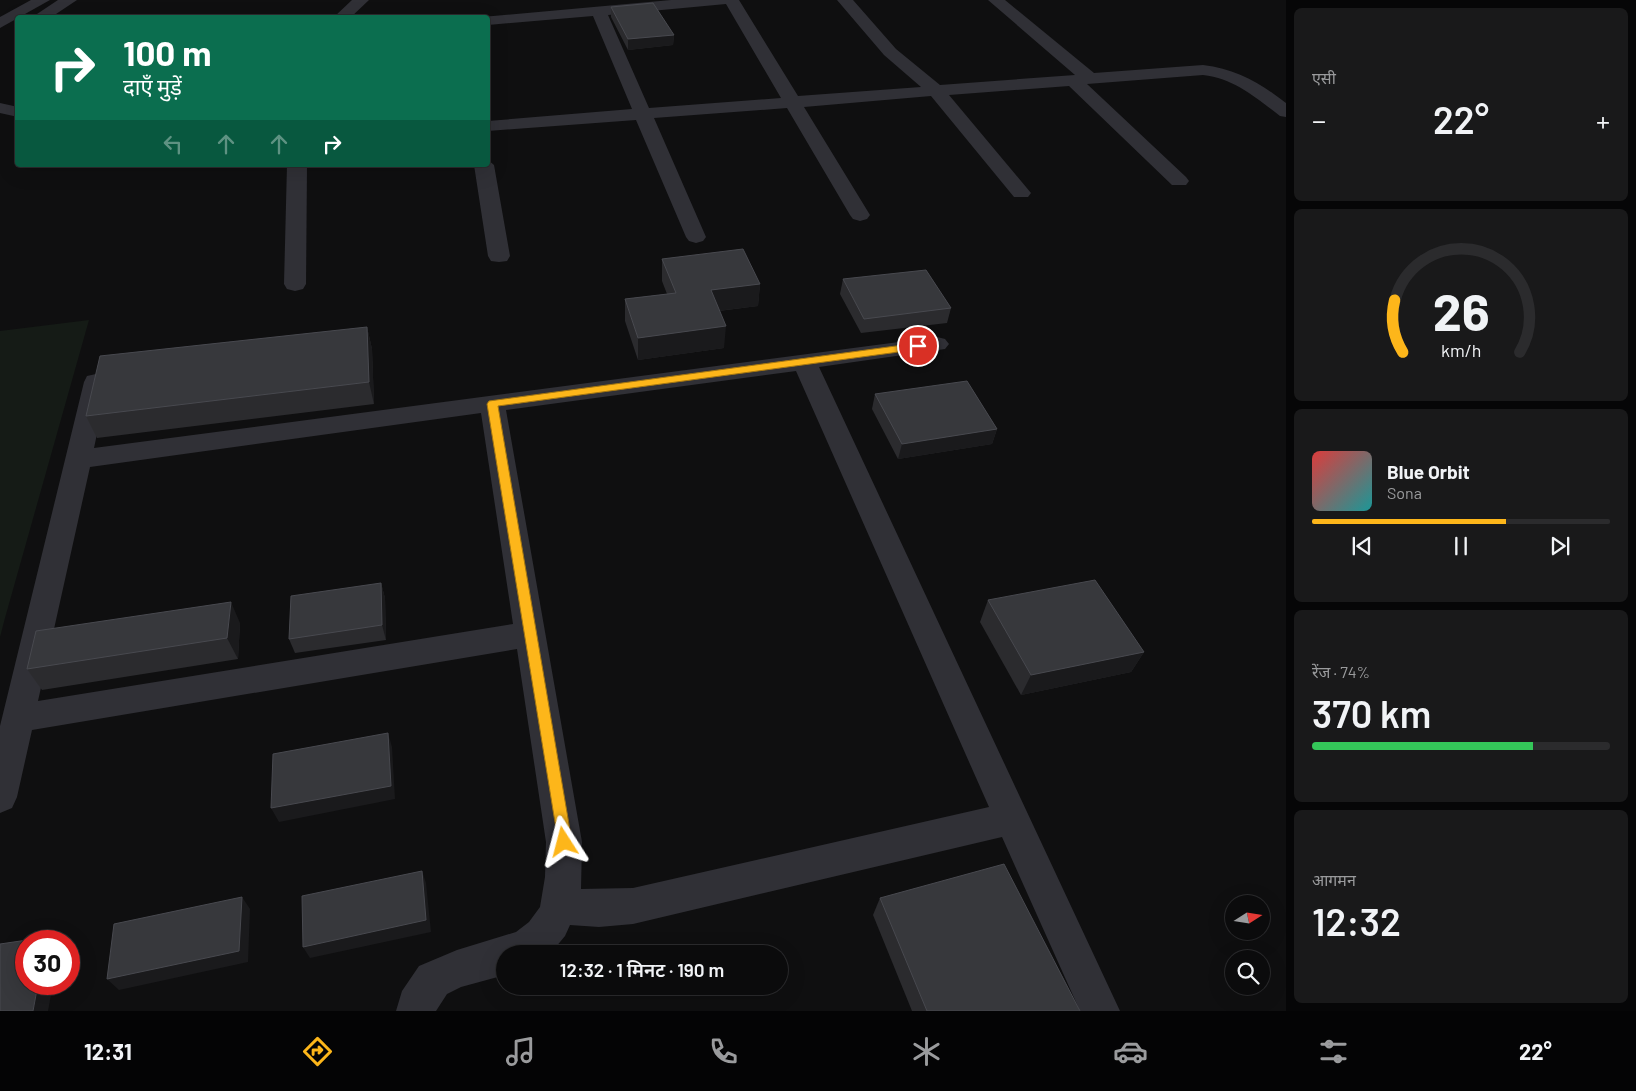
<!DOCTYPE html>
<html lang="hi">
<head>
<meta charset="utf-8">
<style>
	:root { --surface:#0b0b0c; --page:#19191a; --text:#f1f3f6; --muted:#9a9b9d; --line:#2b2b2d; --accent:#fdb61a }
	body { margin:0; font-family:Barlow,"Noto Sans Devanagari",sans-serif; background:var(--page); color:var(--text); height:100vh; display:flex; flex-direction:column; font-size:19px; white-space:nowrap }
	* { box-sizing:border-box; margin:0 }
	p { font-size:16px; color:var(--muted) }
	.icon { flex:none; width:28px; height:28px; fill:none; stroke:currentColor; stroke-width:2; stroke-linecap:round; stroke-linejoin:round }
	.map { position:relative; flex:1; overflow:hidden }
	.sheet { display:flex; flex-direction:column; gap:8px; padding:8px; background:#060607; width:350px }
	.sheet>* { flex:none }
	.guide { position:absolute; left:15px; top:15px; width:475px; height:152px; border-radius:5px; box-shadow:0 5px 20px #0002,0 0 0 1px var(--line); background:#0b6e4f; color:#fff; overflow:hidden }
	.needle { width:32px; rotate:78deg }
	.tools { position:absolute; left:1225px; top:895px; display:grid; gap:10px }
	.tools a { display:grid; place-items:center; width:45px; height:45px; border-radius:50%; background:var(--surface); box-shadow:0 5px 20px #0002,0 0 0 1px var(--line); font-size:25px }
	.speed { position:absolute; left:15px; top:930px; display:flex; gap:10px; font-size:25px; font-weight:700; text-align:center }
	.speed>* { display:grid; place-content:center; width:65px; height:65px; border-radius:50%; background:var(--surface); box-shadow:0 5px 20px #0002,0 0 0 1px var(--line); line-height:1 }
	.speed .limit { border:8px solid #d22; background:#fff; color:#111 }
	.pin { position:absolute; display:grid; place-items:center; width:42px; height:42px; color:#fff; margin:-21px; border:2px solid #fff; border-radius:50%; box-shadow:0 1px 5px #0007 }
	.me { position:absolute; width:55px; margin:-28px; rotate:351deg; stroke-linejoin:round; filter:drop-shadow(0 0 4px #0008) }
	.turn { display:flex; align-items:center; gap:18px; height:105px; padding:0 25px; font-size:22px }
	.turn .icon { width:65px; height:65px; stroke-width:2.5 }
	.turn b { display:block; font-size:35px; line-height:42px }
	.lanes { display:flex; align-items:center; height:48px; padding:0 25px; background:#0003; justify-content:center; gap:25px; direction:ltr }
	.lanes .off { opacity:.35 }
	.big { font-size:38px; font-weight:600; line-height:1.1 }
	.sheet .tile { flex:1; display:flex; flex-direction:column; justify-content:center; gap:8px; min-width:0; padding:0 18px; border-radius:8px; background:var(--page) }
	.sheet .dial { align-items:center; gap:0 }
	.dial svg { height:130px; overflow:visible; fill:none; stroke:var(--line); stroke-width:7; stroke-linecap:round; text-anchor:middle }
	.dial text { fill:var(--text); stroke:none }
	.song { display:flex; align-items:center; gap:15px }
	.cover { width:60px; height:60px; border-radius:8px; background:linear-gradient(135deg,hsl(0 70% 55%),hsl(180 70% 35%)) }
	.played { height:5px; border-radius:2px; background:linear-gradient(90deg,var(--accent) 65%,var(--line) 65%) }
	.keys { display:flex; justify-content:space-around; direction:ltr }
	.heat { display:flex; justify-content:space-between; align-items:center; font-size:28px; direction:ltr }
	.charge { height:8px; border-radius:4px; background:linear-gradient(90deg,#34c759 74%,var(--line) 0) }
	.trip { position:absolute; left:496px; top:945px; width:292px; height:50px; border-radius:25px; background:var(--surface); box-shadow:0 5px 20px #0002,0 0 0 1px var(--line); font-weight:600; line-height:50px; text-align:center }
	.tabs { display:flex; height:80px; justify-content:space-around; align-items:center; background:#040405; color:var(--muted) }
	.tabs .icon { width:35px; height:35px }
	.tabs .current { color:var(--accent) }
	.tabs b { font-size:22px; color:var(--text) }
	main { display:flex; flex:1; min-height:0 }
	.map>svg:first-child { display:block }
</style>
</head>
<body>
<main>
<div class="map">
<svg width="1286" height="1011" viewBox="0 0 1286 1011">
	<rect width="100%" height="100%" fill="#0f0f10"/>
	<path fill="#151b16" d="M89 320 5 618 0 637V331Z"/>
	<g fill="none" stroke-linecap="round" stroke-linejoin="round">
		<g fill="#303036" fill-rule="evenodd">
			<path d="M31 0H50L0 28V17Z"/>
			<path d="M58 0H77L50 18H31Z"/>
			<path d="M352 0H369L350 18H333Z"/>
			<path d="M671 0H739L798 96 921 87 884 55 837 0H853L896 49 940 85 1075 75 988 0H1005L1094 73 1203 65C1237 69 1260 83 1286 103V117L1280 116C1255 97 1235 79 1203 75L1087 84 1186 177 1189 181 1186 185H1172L1069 86 949 95 1031 193 1028 197H1014L931 96 804 107 870 215 867 219 860 221 853 219 850 215 787 108 654 118 706 237 703 241 696 243 689 241 686 237 636 120 488 131V121L632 109 593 16 488 25V18L482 17ZM726 4 781 98 649 108 608 15Z"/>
			<path d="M0 103 18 107V117L0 113Z"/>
			<path d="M488 160 494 165 510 256 507 261 499 262 491 261 488 256 474 165H488Z"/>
			<path d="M287 165H307L306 284 303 289 295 291 287 289 284 284Z"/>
			<path d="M937 337 945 339 949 344 945 349 819 367 1120 1011H1080L1002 837 633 924 599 927 570 925 565 936 550 954H505V975L461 987 447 994 436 1011H396L402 991 419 966 457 950 516 932 529 922 540 907 545 877 546 842 517 649 32 730 17 797 12 808 0 813V726L84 382 87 376 96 374 105 376 108 382 94 448ZM796 371 989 807 633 888 581 889 582 842 506 410ZM481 413 513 624 38 701 90 467Z"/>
		</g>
	</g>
	<g fill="#2b2b2e">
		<path d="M611 7 674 35 673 45 628 50 611 17Z"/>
		<path d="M662 259 760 284 758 306 719 311 724 348 638 360 625 321V299L667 294 662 281Z"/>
		<path d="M843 279 951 308 947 323 861 333 840 294Z"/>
		<path d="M367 327 372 349 374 404 97 438 86 416Z"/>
		<path d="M875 394 997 429 992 444 898 459 872 409Z"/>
		<path d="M381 583 385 598 386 640 295 653 289 639Z"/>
		<path d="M988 600 1144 652 1131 672 1021 695 980 622Z"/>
		<path d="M240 623 238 659 42 690 27 669Z"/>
		<path d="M880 898 1080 1011H912L873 915Z"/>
	</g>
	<g fill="#1a1a1c">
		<path d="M674 35 673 45 628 50V39Z"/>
		<path d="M760 284 758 306 709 312 711 290Z"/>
		<path d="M726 326 724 348 638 360V338Z"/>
		<path d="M367 327 372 349 374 404 369 382Z"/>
		<path d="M997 429 992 444 898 459 902 444Z"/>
		<path d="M381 583 385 598 386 640 382 625Z"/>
		<path d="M231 602 240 623 238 659 227 638Z"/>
		<path d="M1144 652 1131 672 1021 695 1031 675Z"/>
		<path d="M388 733 392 747 395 799 279 822 271 808Z"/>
		<path d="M422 871 426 883 431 932 310 958 303 947Z"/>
		<path d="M242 897 250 909 248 962 119 990 107 979Z"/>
		<path d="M48 937 53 941H47Z"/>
		<path d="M38 984H53L48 1011H33Z"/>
	</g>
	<g fill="#37383c" stroke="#48494f">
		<path d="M653 3 674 35 628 39 611 7Z"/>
		<path d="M743 249 760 284 711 290 726 326 638 338 625 299 676 293 662 259Z"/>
		<path d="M926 270 951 308 864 319 843 279Z"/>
		<path d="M367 327 369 382 86 416 100 356Z"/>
		<path d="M967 381 997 429 902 444 875 394Z"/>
		<path d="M1095 580 1144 652 1031 675 988 600Z"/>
		<path d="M381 583 382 625 289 639 291 596Z"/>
		<path d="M231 602 227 638 27 669 36 631Z"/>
		<path d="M388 733 391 786 271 808 273 754Z"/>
		<path d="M1004 864 1080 1011H927L880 898Z"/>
		<path d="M422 871 426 920 303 947 302 896Z"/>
		<path d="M242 897 239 951 107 979 114 924Z"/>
		<path d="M48 937 47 941H26V984H38L33 1011H0V944Z"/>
	</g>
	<path fill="#fdb61a" stroke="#a47611" d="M918 343 921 344V349L498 406 572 842 570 847 564 849 559 847 487 404 489 401Z"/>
</svg>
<div class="tools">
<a><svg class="needle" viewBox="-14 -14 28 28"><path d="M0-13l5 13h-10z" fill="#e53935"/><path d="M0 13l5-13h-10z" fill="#9a9b9d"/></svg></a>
<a><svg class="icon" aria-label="search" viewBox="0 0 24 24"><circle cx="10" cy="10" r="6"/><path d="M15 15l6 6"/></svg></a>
</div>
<div class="speed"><div class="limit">30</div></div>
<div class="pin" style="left:918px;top:346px;background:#d93025"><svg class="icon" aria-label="arrive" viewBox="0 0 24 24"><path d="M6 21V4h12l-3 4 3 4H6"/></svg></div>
<svg class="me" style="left:564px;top:842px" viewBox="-20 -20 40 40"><path d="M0-17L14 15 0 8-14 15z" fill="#fdb61a" stroke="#fff" stroke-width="4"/></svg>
<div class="trip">12:32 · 1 मिनट · 190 m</div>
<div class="guide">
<div class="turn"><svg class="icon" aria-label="right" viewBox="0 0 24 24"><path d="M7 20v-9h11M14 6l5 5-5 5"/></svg><div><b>100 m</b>दाएँ मुड़ें</div></div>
<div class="lanes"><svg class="icon off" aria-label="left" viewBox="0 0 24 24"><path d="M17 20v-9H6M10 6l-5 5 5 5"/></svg><svg class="icon off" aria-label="ahead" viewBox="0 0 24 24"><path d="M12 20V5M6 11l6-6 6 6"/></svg><svg class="icon off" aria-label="ahead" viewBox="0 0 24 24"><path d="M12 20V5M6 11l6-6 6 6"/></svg><svg class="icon" aria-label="right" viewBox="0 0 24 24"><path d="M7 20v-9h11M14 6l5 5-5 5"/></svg></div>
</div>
</div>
<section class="sheet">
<div class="tile"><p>एसी</p>
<div class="heat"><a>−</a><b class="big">22°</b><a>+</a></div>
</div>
<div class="tile dial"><svg viewBox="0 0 100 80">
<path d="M14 69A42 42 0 1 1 86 69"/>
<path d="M14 69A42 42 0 0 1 9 37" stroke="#fdb61a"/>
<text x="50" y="56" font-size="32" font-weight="700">26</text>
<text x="50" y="72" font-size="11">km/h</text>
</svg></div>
<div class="tile">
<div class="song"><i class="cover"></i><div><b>Blue Orbit</b><p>Sona</p></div></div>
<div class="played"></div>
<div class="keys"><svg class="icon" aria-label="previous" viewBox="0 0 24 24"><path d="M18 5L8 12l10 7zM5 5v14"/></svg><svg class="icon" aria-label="pause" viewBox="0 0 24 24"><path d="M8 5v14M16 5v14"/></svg><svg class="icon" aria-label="next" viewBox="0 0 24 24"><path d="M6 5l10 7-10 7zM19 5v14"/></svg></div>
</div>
<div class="tile"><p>रेंज · 74%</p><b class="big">370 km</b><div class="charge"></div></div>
<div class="tile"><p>आगमन</p><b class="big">12:32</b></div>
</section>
</main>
<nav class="tabs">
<b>12:31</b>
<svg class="icon current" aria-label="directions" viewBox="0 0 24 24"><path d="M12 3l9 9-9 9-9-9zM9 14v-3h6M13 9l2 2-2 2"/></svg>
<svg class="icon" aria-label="music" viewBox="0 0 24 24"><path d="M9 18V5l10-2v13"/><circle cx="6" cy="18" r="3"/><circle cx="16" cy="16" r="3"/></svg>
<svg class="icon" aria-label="phone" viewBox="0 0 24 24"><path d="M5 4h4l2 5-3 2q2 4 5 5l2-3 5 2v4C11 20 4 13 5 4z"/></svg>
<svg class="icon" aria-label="climate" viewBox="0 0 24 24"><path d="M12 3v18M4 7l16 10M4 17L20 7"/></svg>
<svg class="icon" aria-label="car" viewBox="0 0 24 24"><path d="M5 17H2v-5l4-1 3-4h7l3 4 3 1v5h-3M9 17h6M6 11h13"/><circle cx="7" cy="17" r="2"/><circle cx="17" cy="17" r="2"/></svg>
<svg class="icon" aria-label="filters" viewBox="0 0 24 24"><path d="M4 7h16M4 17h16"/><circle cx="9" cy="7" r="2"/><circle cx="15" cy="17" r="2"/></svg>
<b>22°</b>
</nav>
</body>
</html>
